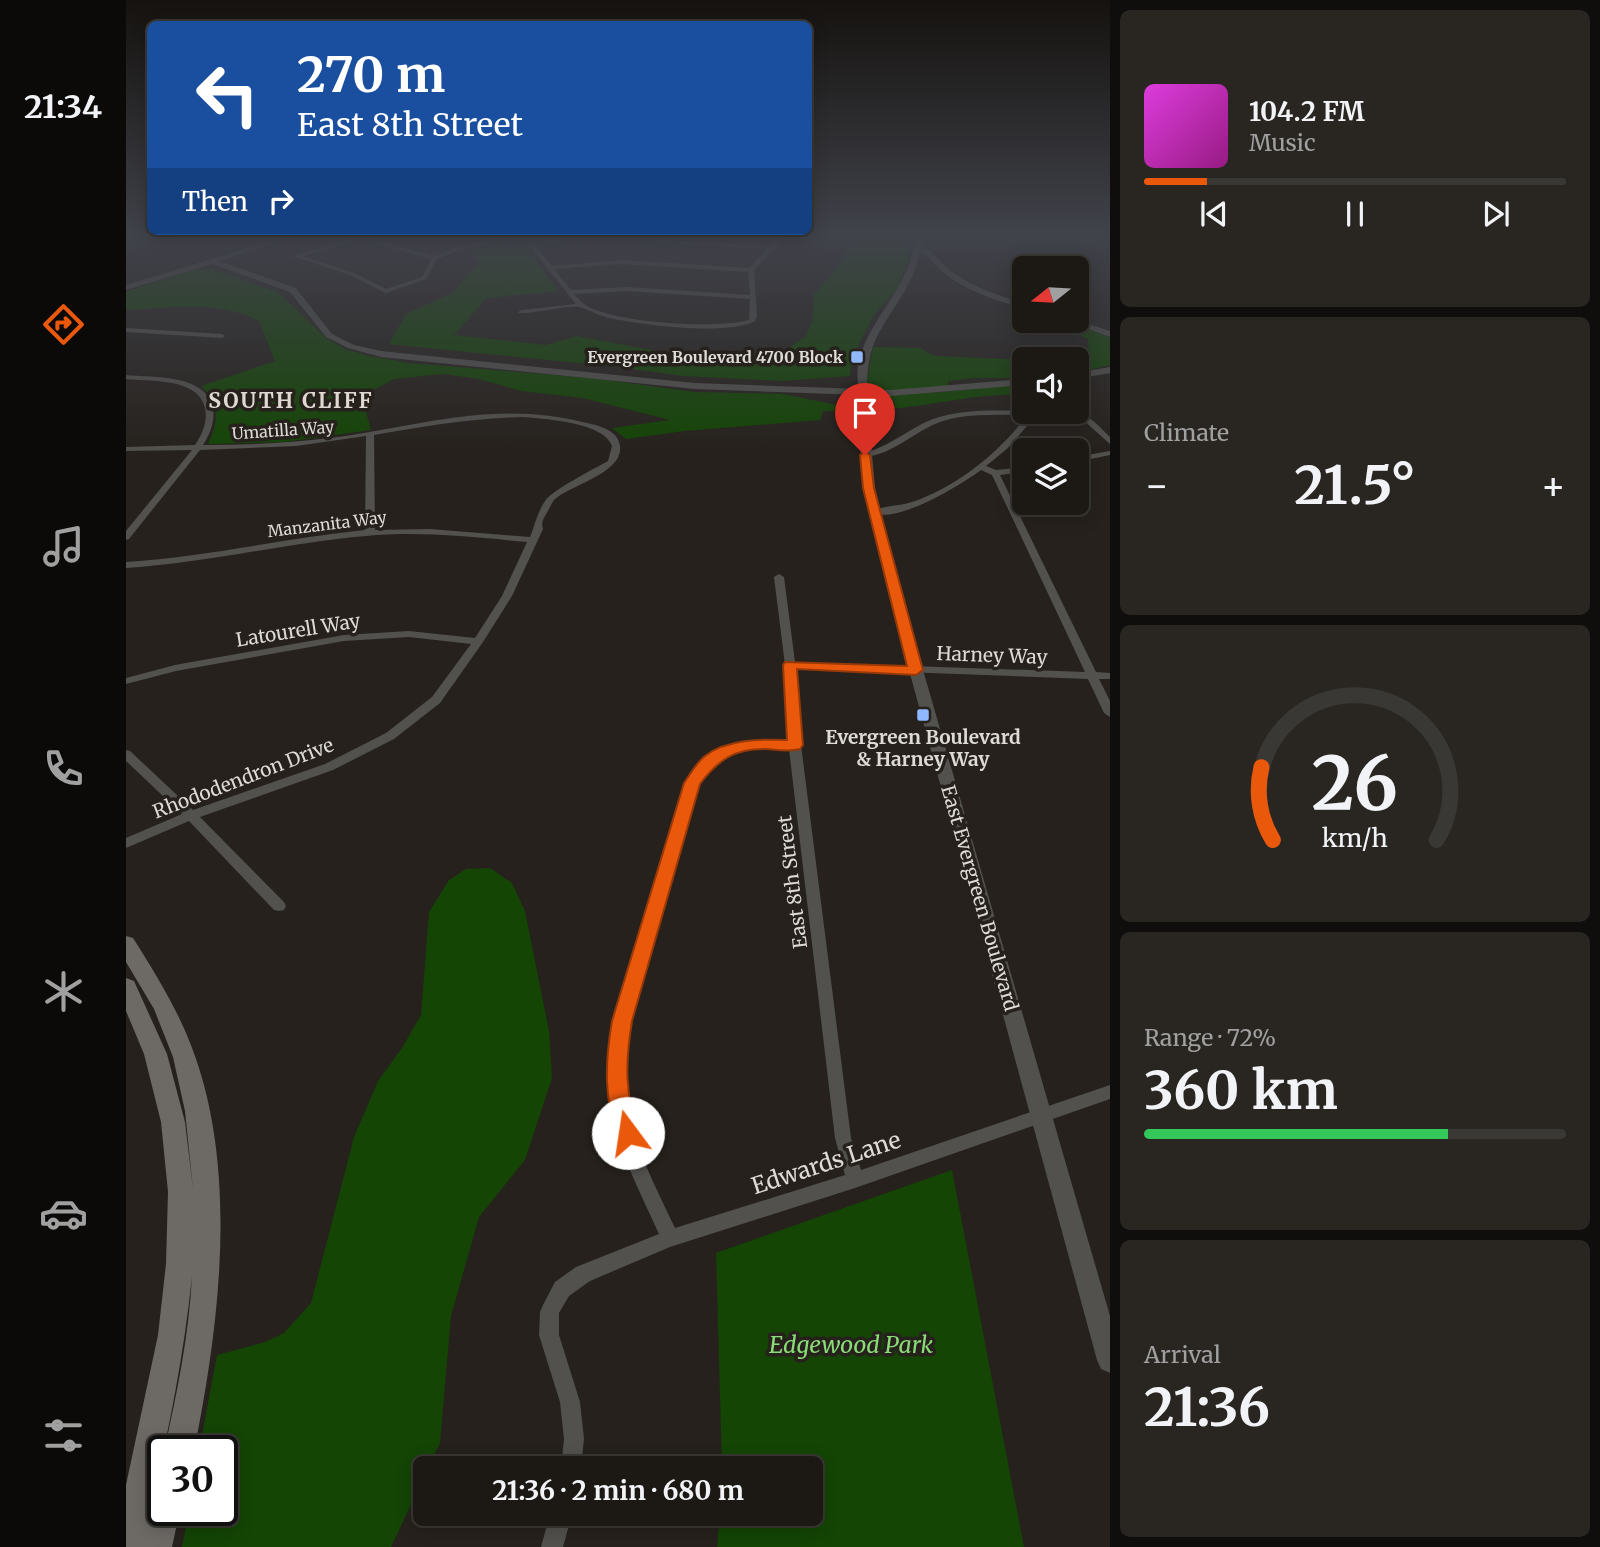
<!DOCTYPE html>
<html lang="en">
<head>
<meta charset="utf-8">
<style>
	:root { --surface:#1c1915; --page:#292622; --text:#f1f3f6; --muted:#a0a0a0; --line:#3a3834; --accent:#ea580c }
	body { margin:0; font-family:Merriweather,serif; background:var(--page); color:var(--text); height:100vh; display:flex; flex-direction:column; font-size:26px; white-space:nowrap }
	* { box-sizing:border-box; margin:0 }
	p { font-size:23px; color:var(--muted) }
	.icon { flex:none; width:38px; height:38px; fill:none; stroke:currentColor; stroke-width:2; stroke-linecap:round; stroke-linejoin:round }
	.map { position:relative; flex:1; overflow:hidden }
	.details { display:flex; flex-direction:column; gap:10px; padding:10px; background:#0f0e0c; width:490px }
	.details>* { flex:none }
	.hud { position:absolute; left:21px; top:21px; width:665px; height:214px; border-radius:10px; box-shadow:0 4px 18px #0003,0 0 0 2px var(--line); background:#1a4fa0; color:#fff; overflow:hidden }
	.needle { width:46px; rotate:252deg }
	.buttons { position:absolute; left:886px; top:256px; display:grid; gap:14px }
	.buttons a { display:grid; place-items:center; width:77px; height:77px; border-radius:10px; background:var(--surface); box-shadow:0 4px 18px #0003,0 0 0 2px var(--line); font-size:35px }
	.speed { position:absolute; left:21px; top:1435px; display:flex; gap:14px; font-size:35px; font-weight:700; text-align:center }
	.speed>* { display:grid; place-content:center; width:91px; height:91px; border-radius:50%; background:var(--surface); box-shadow:0 4px 18px #0003,0 0 0 2px var(--line); line-height:1 }
	.speed .limit { border:4px solid #111; border-radius:10px; background:#fff; color:#111 }
	.pin { position:absolute; display:grid; place-items:center; width:60px; height:60px; color:#fff; margin:-72px -30px; border-radius:50% 50% 50% 0; rotate:-45deg; box-shadow:0 0 7px #0007 }
	.pin .icon { rotate:45deg }
	.me { position:absolute; width:77px; margin:-38px; rotate:346deg; stroke-linejoin:round; filter:drop-shadow(0 0 5px #0008) }
	.turn { display:flex; align-items:center; gap:24px; height:147px; padding:0 35px; font-size:32px }
	.turn .icon { width:91px; height:91px; stroke-width:2.5 }
	.turn b { display:block; font-size:49px; line-height:60px }
	.then { display:flex; align-items:center; height:66px; padding:0 35px; background:#0003; gap:14px; font-size:26px }
	.big { font-size:52px; font-weight:700; line-height:1.1 }
	.details .card { flex:1; display:flex; flex-direction:column; justify-content:center; gap:10px; min-width:0; padding:0 24px; border-radius:10px; background:var(--page) }
	.details .dial { align-items:center; gap:0 }
	.dial svg { height:182px; overflow:visible; fill:none; stroke:var(--line); stroke-width:7; stroke-linecap:round; text-anchor:middle }
	.dial text { fill:var(--text); stroke:none }
	.song { display:flex; align-items:center; gap:21px }
	.cover { width:84px; height:84px; border-radius:10px; background:linear-gradient(135deg,hsl(300 70% 55%),hsl(310 70% 35%)) }
	.played { height:7px; border-radius:4px; background:linear-gradient(90deg,var(--accent) 15%,var(--line) 15%) }
	.keys { display:flex; justify-content:space-around; direction:ltr }
	.heat { display:flex; justify-content:space-between; align-items:center; font-size:38px; direction:ltr }
	.charge { height:10px; border-radius:5px; background:linear-gradient(90deg,#34c759 72%,var(--line) 0) }
	.trip { position:absolute; left:287px; top:1456px; width:410px; height:70px; border-radius:10px; background:var(--surface); box-shadow:0 4px 18px #0003,0 0 0 2px var(--line); font-weight:700; line-height:70px; text-align:center }
	main { display:flex; flex:1; min-height:0 }
	.dock { display:flex; flex-direction:column; width:126px; justify-content:space-around; align-items:center; background:#0b0a08; color:var(--muted) }
	.dock .icon { width:49px; height:49px }
	.dock .selected { color:var(--accent) }
	.dock b { font-size:32px; color:var(--text) }
	.map>svg:first-child { display:block }
</style>
</head>
<body>
<main>
<nav class="dock">
<b>21:34</b>
<svg class="icon selected" aria-label="directions" viewBox="0 0 24 24"><path d="M12 3l9 9-9 9-9-9zM9 14v-3h6M13 9l2 2-2 2"/></svg>
<svg class="icon" aria-label="music" viewBox="0 0 24 24"><path d="M9 18V5l10-2v13"/><circle cx="6" cy="18" r="3"/><circle cx="16" cy="16" r="3"/></svg>
<svg class="icon" aria-label="phone" viewBox="0 0 24 24"><path d="M5 4h4l2 5-3 2q2 4 5 5l2-3 5 2v4C11 20 4 13 5 4z"/></svg>
<svg class="icon" aria-label="climate" viewBox="0 0 24 24"><path d="M12 3v18M4 7l16 10M4 17L20 7"/></svg>
<svg class="icon" aria-label="car" viewBox="0 0 24 24"><path d="M5 17H2v-5l4-1 3-4h7l3 4 3 1v5h-3M9 17h6M6 11h13"/><circle cx="7" cy="17" r="2"/><circle cx="17" cy="17" r="2"/></svg>
<svg class="icon" aria-label="filters" viewBox="0 0 24 24"><path d="M4 7h16M4 17h16"/><circle cx="9" cy="7" r="2"/><circle cx="15" cy="17" r="2"/></svg>
</nav>
<div class="map">
<svg width="984" height="1547" viewBox="0 0 984 1547">
	<rect width="100%" height="100%" fill="#26211c"/>
	<g fill="#144505">
		<path d="M730 237H786L783 258 772 288 748 315 726 357 724 376 656 381 557 376 492 367 263 344 280 314 326 293 353 262 344 248 377 245 402 250 432 291 360 298 328 335 420 345 451 336 564 357 658 351 680 336 687 319 688 294 705 275Z"/>
		<path d="M84 268 153 293 200 338 219 349 244 356 283 363 465 378 569 392 657 394 721 407 727 411H697L694 420 559 431 500 439 486 428 544 420 457 398 395 391 353 379 317 374 268 379 242 393 238 405 245 430 158 442 82 444C93 422 94 403 75 386L149 361 133 321C95 300 42 308 0 310V292L66 270Z"/>
		<path d="M946 323 984 337V365L950 373V359H898V378H848L822 381V387L739 392 747 347 796 348 801 353 811 356C860 357 917 366 963 347L962 339 938 329Z"/>
		<path d="M898 384V395C844 392 793 411 740 409V395L817 392Z"/>
		<path d="M364 868 386 883 399 911 423 1031 426 1078 399 1160 353 1217 325 1316 314 1443 302 1468H299V1475L265 1547H56L63 1510H96V1451H73L91 1355 139 1342 158 1333 185 1303 228 1137 252 1081 276 1048 295 1015 303 912 323 880 340 869Z"/>
		<path d="M826 1170 898 1547H591L594 1514H684V1468H596L590 1253Z"/>
	</g>
	<g fill="none" stroke-linecap="round" stroke-linejoin="round">
		<g fill="#52514e" fill-rule="evenodd">
			<path d="M228 237H238L309 256 333 247 369 240 372 242 336 249 311 259 300 279 260 293 224 275 167 256ZM233 239 306 259 296 277 260 289 228 273 176 256Z"/>
			<path d="M357 237 404 241 490 237 644 246 653 237H659L628 270 631 316 629 321C601 336 516 325 483 318 474 316 459 308 453 307 438 305 410 314 393 313L392 312 395 310 450 304 402 244ZM485 240 641 249 623 268 495 260 426 266 408 244ZM495 264 622 272 624 295 500 287 445 290 428 269ZM500 291 624 299 623 320C588 329 504 323 470 310 460 307 454 301 448 294Z"/>
			<path d="M0 328 96 334 99 336 96 338 0 332Z"/>
			<path d="M0 375C27 378 79 373 87 408 89 422 84 434 77 445 120 445 162 443 204 438 294 426 370 399 461 423 474 426 492 430 494 446 498 473 444 485 428 500 425 504 423 510 420 514 417 520 415 522 417 529L386 596 357 642 314 703 268 739 207 770 74 817 158 902 160 906 158 910 153 911 148 910 63 821 0 848V838L56 814 0 761V750L4 751 67 810 199 764 260 733 306 697 345 644 283 637 218 641 50 671 0 684V678L49 665 218 635 283 631 349 638 376 596 401 542C348 537 294 531 240 536 159 543 81 563 0 568V562C81 557 159 538 239 530L240 436 170 446 74 450 3 539 0 540V531L66 450 0 451V447L69 445C76 434 82 422 79 408 72 377 24 382 0 379ZM397 417C418 419 478 422 486 446L482 461C468 469 426 490 419 501 411 513 409 525 404 537L304 529 249 530 248 435C298 426 346 418 397 417Z"/>
			<path d="M898 410V411H914L882 448 860 466 870 470 898 467V472L874 475 970 672 984 673V679H973L984 701V717L978 713 962 679 670 668 675 745 725 1138 735 1170 984 1085V1099L729 1188 544 1247 464 1281 443 1296 433 1313V1335L454 1402 458 1439 455 1468H435L438 1439 434 1402 413 1335 414 1312 417 1305 429 1282 450 1267 533 1234C511 1185 483 1134 482 1080 481 1060 485 1041 488 1021L561 783C566 775 571 767 577 760 598 738 635 740 663 741L659 665 648 577 653 574 658 577 669 662 959 672 866 475 855 470C835 485 768 526 745 512 754 506 774 506 786 502 831 487 874 452 902 414 873 416 841 412 814 422 787 432 768 454 739 457L735 455 736 453C761 448 777 433 800 422 830 408 866 411 898 410ZM624 749H663L709 1138 719 1175 549 1228C527 1181 500 1132 498 1080 497 1060 500 1041 504 1021L573 784C587 763 599 753 624 749Z"/>
			<path d="M938 411C962 411 968 422 984 437V444L956 419Z"/>
			<path d="M984 451V455L950 462V457Z"/>
			<path d="M424 1514H446L437 1547H415Z"/>
		</g>
		<g fill="#52514e" fill-rule="evenodd">
			<path d="M159 237H169L93 261 170 288 206 334 228 345 255 351 569 383 764 390 898 379V385L764 396 569 389 255 357 222 348 200 337 164 292 86 264 0 290V285Z"/>
			<path d="M790 237H796L795 246C808 251 814 263 825 271 847 287 872 296 898 303V308C870 301 842 291 819 274 810 267 804 257 794 251 789 285 762 312 748 343 743 357 741 371 741 386L733 388C723 347 764 308 779 274 785 261 787 250 790 237Z"/>
			<path d="M939 320H950L984 331V337Z"/>
			<path d="M984 367V373L950 379V373Z"/>
			<path d="M736 395 741 398 749 488 755 512 797 670 984 1316V1373L975 1369 971 1360 783 670 743 512 737 488 731 398Z"/>
		</g>
		<path fill="#6d6a66" fill-rule="evenodd" d="M0 936 7 938C31 976 54 1013 69 1056 112 1178 93 1327 68 1451H38C51 1393 63 1335 66 1276 58 1354 43 1430 25 1506L28 1499 37 1496V1510H54L46 1547H0V1485L32 1335 40 1264 42 1192 35 1122 18 1054 0 1011V978L8 981 41 1054 59 1122 67 1189 59 1111 47 1057 28 1009 0 962Z"/>
		<path stroke="#52514e" stroke-width="10" d="M736 386V398"/>
	</g>
	<linearGradient id="sky" x2="0" y2="1"><stop stop-color="#15120f"/><stop offset="0.52" stop-color="#41434b"/><stop offset="1" stop-color="#41434b" stop-opacity="0"/></linearGradient>
	<rect width="984" height="453" fill="url(#sky)"/>
	<path fill="#ea580c" stroke="#983908" stroke-width="2" d="M739 452 744 455 748 488 797 670 790 675 671 669 677 745 674 749C664 752 652 750 641 749 609 748 592 760 574 784L506 1021C499 1064 499 1092 512 1133L509 1141 502 1144 494 1141C477 1102 479 1062 486 1021L558 783C564 774 571 762 579 756 600 739 636 739 661 740L657 665 659 662 781 666 737 488 734 455Z"/>
	<g fill="#8fb8fd" stroke="#26211c" stroke-width="2.5">
		<rect x="724" y="350" width="14" height="14" rx="3.5"/>
		<rect x="790" y="708" width="14" height="14" rx="3.5"/>
	</g>
	<g text-anchor="middle" stroke-width="7" stroke-linejoin="round" paint-order="stroke">
		<g font-size="16" font-weight="bold" fill="#dedbd7" stroke="#26211c" text-anchor="end">
			<text x="717" y="363">Evergreen Boulevard 4700 Block</text>
		</g>
		<g font-size="16" fill="#dedbd7" stroke="#26211c">
			<text transform="translate(157 430) rotate(-4)" y="6">Umatilla Way</text>
			<text transform="translate(201 524) rotate(-7)" y="6">Manzanita Way</text>
		</g>
		<g font-size="19" fill="#dedbd7" stroke="#26211c">
			<text transform="translate(172 630) rotate(-9)" y="7">Latourell Way</text>
			<text transform="translate(866 655) rotate(2)" y="7">Harney Way</text>
			<text transform="translate(117 778) rotate(-21)" y="7">Rhododendron Drive</text>
			<text transform="translate(666 882) rotate(-97)" y="7">East 8th Street</text>
			<text transform="translate(854 898) rotate(74)" y="7">East Evergreen Boulevard</text>
		</g>
		<g font-size="19" font-weight="bold" fill="#dedbd7" stroke="#26211c">
			<text x="797" y="744">Evergreen Boulevard<tspan x="797" dy="22">&amp; Harney Way</tspan></text>
		</g>
		<g font-size="21" font-weight="bold" letter-spacing="2" fill="#dfd9d2" stroke="#26211c">
			<text x="165" y="408">SOUTH CLIFF</text>
		</g>
		<g font-size="23" fill="#dedbd7" stroke="#26211c">
			<text transform="translate(700 1163) rotate(-18)" y="8">Edwards Lane</text>
		</g>
		<g font-size="23" font-style="italic" fill="#89dc76" stroke="#26211c">
			<text x="725" y="1353">Edgewood Park</text>
		</g>
	</g>
</svg>
<div class="buttons">
<a><svg class="needle" viewBox="-14 -14 28 28"><path d="M0-13l5 13h-10z" fill="#e53935"/><path d="M0 13l5-13h-10z" fill="#a0a0a0"/></svg></a>
<a><svg class="icon" aria-label="sound" viewBox="0 0 24 24"><path d="M4 9h4l5-4v14l-5-4H4zM17 9q2 3 0 6"/></svg></a>
<a><svg class="icon" aria-label="layers" viewBox="0 0 24 24"><path d="M12 4l9 5-9 5-9-5zM3 14l9 5 9-5"/></svg></a>
</div>
<div class="speed"><div class="limit">30</div></div>
<div class="pin" style="left:739px;top:455px;background:#d93025"><svg class="icon" aria-label="arrive" viewBox="0 0 24 24"><path d="M6 21V4h12l-3 4 3 4H6"/></svg></div>
<svg class="me" style="left:502px;top:1133px" viewBox="-20 -20 40 40"><circle r="19" fill="#fff"/><path d="M0-13L10 11 0 6-10 11z" fill="#ea580c"/></svg>
<div class="trip">21:36 · 2 min · 680 m</div>
<div class="hud">
<div class="turn"><svg class="icon" aria-label="left" viewBox="0 0 24 24"><path d="M17 20v-9H6M10 6l-5 5 5 5"/></svg><div><b>270 m</b>East 8th Street</div></div>
<div class="then">Then<svg class="icon" aria-label="right" viewBox="0 0 24 24"><path d="M7 20v-9h11M14 6l5 5-5 5"/></svg></div>
</div>
</div>
<section class="details">
<div class="card">
<div class="song"><i class="cover"></i><div><b>104.2 FM</b><p>Music</p></div></div>
<div class="played"></div>
<div class="keys"><svg class="icon" aria-label="previous" viewBox="0 0 24 24"><path d="M18 5L8 12l10 7zM5 5v14"/></svg><svg class="icon" aria-label="pause" viewBox="0 0 24 24"><path d="M8 5v14M16 5v14"/></svg><svg class="icon" aria-label="next" viewBox="0 0 24 24"><path d="M6 5l10 7-10 7zM19 5v14"/></svg></div>
</div>
<div class="card"><p>Climate</p>
<div class="heat"><a>−</a><b class="big">21.5°</b><a>+</a></div>
</div>
<div class="card dial"><svg viewBox="0 0 100 80">
<path d="M14 69A42 42 0 1 1 86 69"/>
<path d="M14 69A42 42 0 0 1 9 37" stroke="#ea580c"/>
<text x="50" y="56" font-size="32" font-weight="700">26</text>
<text x="50" y="72" font-size="11">km/h</text>
</svg></div>
<div class="card"><p>Range · 72%</p><b class="big">360 km</b><div class="charge"></div></div>
<div class="card"><p>Arrival</p><b class="big">21:36</b></div>
</section>
</main>
</body>
</html>
